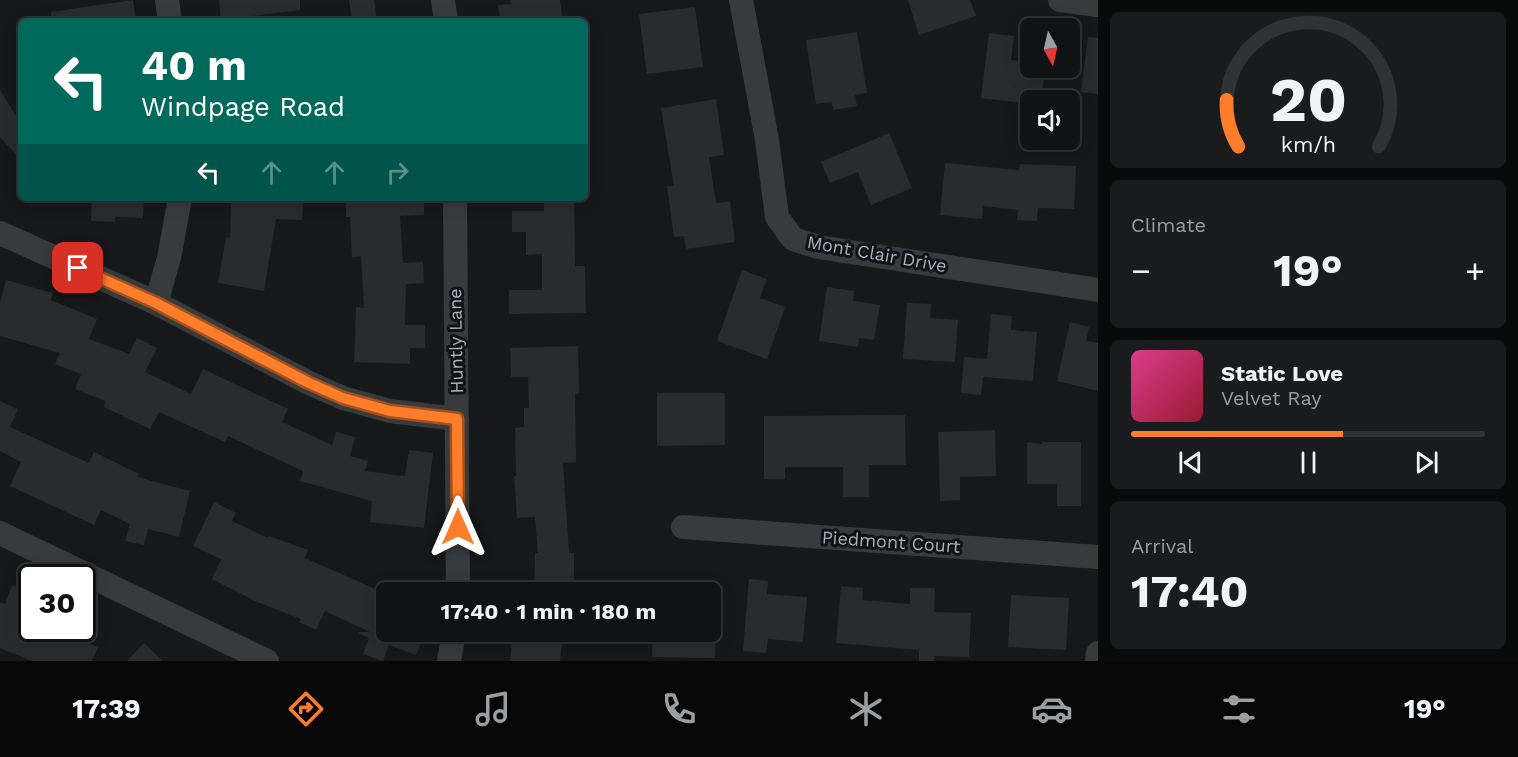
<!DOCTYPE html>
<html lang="en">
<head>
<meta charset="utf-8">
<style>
	:root { --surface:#111213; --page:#1a1b1c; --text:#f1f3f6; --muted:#9c9ea0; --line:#303233; --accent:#fe7d2a }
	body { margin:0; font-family:"Work Sans",sans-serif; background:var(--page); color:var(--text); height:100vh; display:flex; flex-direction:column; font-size:22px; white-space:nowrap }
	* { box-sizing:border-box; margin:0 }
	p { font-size:20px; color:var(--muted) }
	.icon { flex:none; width:33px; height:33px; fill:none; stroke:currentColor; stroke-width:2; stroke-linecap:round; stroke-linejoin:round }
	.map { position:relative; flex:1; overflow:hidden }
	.sheet { display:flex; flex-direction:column; gap:12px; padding:12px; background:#090a0a; width:420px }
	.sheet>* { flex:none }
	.hud { position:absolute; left:18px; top:18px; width:570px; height:183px; border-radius:9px; box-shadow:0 3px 15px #0003,0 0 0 2px var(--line); background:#00695c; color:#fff; overflow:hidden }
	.needle { width:39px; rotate:172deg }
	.fabs { position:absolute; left:1020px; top:18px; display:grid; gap:12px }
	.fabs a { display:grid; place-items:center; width:60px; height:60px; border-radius:9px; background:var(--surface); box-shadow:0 3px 15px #0003,0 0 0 2px var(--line); font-size:30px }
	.speed { position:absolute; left:18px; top:564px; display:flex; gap:12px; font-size:30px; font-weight:700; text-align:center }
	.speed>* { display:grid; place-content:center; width:78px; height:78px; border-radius:50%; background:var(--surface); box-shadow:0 3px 15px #0003,0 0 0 2px var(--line); line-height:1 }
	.speed .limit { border:3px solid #111; border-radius:9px; background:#fff; color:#111 }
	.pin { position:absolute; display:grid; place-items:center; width:51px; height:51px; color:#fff; margin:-26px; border-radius:12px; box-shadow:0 3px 9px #0006 }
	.me { position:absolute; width:66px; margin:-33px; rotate:0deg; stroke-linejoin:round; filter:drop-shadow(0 0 4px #0008) }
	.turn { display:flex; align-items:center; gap:21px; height:126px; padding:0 24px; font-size:27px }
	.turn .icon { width:78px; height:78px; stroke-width:2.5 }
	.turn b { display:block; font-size:42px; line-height:51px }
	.lanes { display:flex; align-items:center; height:57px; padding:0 24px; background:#0003; justify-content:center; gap:30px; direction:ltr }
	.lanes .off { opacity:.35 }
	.big { font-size:45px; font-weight:700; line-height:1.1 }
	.sheet .tile { flex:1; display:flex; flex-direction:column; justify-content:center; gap:9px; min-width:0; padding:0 21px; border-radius:9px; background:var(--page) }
	.sheet .dial { align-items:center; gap:0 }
	.dial svg { height:156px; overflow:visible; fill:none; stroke:var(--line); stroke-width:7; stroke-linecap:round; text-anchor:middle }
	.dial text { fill:var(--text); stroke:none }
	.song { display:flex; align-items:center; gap:18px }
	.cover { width:72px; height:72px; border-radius:9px; background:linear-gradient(135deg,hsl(330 70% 55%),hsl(350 70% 35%)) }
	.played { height:6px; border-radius:3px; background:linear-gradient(90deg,var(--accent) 60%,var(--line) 60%) }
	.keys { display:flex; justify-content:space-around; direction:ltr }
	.heat { display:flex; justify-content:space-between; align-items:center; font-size:33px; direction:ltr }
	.trip { position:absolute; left:376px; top:582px; width:345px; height:60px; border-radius:9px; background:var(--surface); box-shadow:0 3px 15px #0003,0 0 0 2px var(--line); font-weight:700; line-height:60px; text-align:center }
	.tabs { display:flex; height:96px; justify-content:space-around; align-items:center; background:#070708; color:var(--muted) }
	.tabs .icon { width:42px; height:42px }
	.tabs .selected { color:var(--accent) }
	.tabs b { font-size:27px; color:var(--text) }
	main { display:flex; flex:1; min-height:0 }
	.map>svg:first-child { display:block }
</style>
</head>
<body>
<main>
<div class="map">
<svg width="1098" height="661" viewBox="0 0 1098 661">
	<rect width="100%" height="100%" fill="#171819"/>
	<g fill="#2a2b2d">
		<path d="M133 0 136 21H51V12Z"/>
		<path d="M219 0H300V10L221 20Z"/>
		<path d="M349 0H374L377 21H352Z"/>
		<path d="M510 0H560L563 21H500L498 5 511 4Z"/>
		<path d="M908 0H970L976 16 919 35Z"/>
		<path d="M695 7 703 67 647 74 639 14Z"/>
		<path d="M857 32 867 93 855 95 857 106 833 110 832 102 816 104 806 40Z"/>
		<path d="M989 33 1014 36 1011 60 1030 62V68H1045L1041 100H1030V104L981 98Z"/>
		<path d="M1088 37 1098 38V94L1081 92Z"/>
		<path d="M0 90 21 124V160L0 137Z"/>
		<path d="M716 99 724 155 709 157 716 203 730 201 735 242 686 249 684 236 674 237 667 186H674L661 108Z"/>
		<path d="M889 133 912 188 871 205 858 172 830 183 821 162Z"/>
		<path d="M945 163 1019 170 1020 164 1076 166 1074 209 1038 208 1037 221 1017 220 1018 210 983 206 982 219 940 215Z"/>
		<path d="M92 198H144L143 218 115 217V222L91 221Z"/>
		<path d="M231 198H303L302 220 276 219 264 291 218 283 226 237 230 238Z"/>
		<path d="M346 198H424V215L400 216 403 263 423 262 424 283 406 284 405 325H425V348H410V364L354 362 356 307 364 308 361 256 352 257 350 217H346Z"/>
		<path d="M544 199H574L575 266H585L586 313 509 314V290H542V254L526 255V232H512V211H544Z"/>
		<path d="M742 270 767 279 760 298 785 307 767 359 717 341Z"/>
		<path d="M6 280 53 293 51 300 97 319 89 339 129 354 137 338 157 348 145 372 191 394 203 369 288 409 282 422 332 445 336 432 355 437 350 456 368 461 365 471 405 476 409 450 433 453 424 528 370 522 372 501 300 481 303 471 228 436 225 442 159 412 150 429 104 407 106 401 75 389 81 374 55 364 60 353 0 336V302Z"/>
		<path d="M827 287 854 291 853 301 880 305 874 340 859 338 858 347 819 341Z"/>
		<path d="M907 303 931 304 930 318 958 320 955 362 903 359Z"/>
		<path d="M991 314 1012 316 1011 330 1037 332 1033 381 983 377 981 395 961 393 964 357 987 359Z"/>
		<path d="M1070 322 1089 327 1086 341 1098 343V391L1057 381Z"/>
		<path d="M578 346 579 393 575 394 576 462 563 463 569 553H574V592H534L535 553H538L535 517 517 518 514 476H516L515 428 524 427V408H529L528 377H511L510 348Z"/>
		<path d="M657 393H725V445L657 446Z"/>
		<path d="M0 401 18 409 10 427 89 463 94 452 139 474 137 477 190 491 179 537 148 529 144 545 125 541 130 524 101 510 94 525 10 486 21 462 0 451Z"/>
		<path d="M905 415 906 465H869V497H843V467H785V479H764V416Z"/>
		<path d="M995 430 996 476 960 477V500L940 501 938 432Z"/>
		<path d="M1027 442 1042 444V442H1081V506H1057V484H1027Z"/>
		<path d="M214 502 236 513 232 521 268 538 269 536 308 550 305 558 387 594V632H425L416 655 389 645 383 661 363 654 369 638 358 633V632H370L325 611 316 630 299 622 301 619 255 601 212 579 221 559 193 546Z"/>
		<path d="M749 579 768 581 767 594 807 597 803 642 768 639 766 653 743 651Z"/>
		<path d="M12 585 32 593V628H75L72 636 98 647 92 661H32L0 648V602L5 604Z"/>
		<path d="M841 586 863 588 862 600 910 604V588H935L934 612 971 613 969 657 934 656V661H919V650L836 643Z"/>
		<path d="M1011 595 1069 598 1066 650 1008 647Z"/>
		<path d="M513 632H563L560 661H510Z"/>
		<path d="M653 632H716L715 658 652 657Z"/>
		<path d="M144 643 163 661H127Z"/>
	</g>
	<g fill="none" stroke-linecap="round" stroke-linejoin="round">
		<g stroke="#383b3e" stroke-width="24">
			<path d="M167 0 170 21"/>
			<path d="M443 0 446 21"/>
			<path d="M741 0 767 140 777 217 793 239 818 247 1098 290"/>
			<path d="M1060 0 1098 5"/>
			<path d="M455 198 458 592"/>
			<path d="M0 233 156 303 309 383 343 398 390 411 457 419"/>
			<path d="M156 303 169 258 180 198"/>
			<path d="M683 527 1098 557"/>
			<path d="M0 533 267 661"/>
			<path d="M449 661 454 632"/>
			<path d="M1097 661 1098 653"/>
		</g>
	</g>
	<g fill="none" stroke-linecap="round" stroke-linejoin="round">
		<defs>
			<path id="route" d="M78 268 156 303 309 383 343 398 390 411 457 419 458 527"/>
		</defs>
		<use href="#route" stroke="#a5511b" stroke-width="15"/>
		<use href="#route" stroke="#fe7d2a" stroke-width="10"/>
	</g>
	<g text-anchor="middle" stroke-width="6" stroke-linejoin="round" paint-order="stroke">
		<g font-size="18" fill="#a8b2ba" stroke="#121214">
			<text transform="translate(877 254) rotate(10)" y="6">Mont Clair Drive</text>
			<text transform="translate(456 341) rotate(-91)" y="6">Huntly Lane</text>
			<text transform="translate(891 542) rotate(4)" y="6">Piedmont Court</text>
		</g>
	</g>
</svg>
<div class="fabs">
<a><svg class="needle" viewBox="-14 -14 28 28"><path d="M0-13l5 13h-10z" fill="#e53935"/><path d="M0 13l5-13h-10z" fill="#9c9ea0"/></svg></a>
<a><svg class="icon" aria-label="sound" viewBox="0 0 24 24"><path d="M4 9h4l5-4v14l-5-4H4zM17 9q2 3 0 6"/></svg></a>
</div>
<div class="speed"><div class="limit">30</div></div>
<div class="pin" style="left:78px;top:268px;background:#d93025"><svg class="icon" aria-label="arrive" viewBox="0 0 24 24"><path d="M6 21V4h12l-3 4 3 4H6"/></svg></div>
<svg class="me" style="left:458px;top:527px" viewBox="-20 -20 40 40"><path d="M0-17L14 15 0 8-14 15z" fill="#fe7d2a" stroke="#fff" stroke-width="4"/></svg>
<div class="trip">17:40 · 1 min · 180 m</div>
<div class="hud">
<div class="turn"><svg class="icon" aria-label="left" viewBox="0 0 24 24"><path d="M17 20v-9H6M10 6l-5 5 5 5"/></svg><div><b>40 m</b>Windpage Road</div></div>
<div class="lanes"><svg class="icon" aria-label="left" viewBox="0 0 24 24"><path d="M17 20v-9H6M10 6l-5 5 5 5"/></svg><svg class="icon off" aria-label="ahead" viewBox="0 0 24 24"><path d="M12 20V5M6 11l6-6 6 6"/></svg><svg class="icon off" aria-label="ahead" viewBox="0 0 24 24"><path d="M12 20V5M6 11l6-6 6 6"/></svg><svg class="icon off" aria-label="right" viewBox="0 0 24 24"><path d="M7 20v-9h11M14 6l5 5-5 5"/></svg></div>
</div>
</div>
<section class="sheet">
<div class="tile dial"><svg viewBox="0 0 100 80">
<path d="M14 69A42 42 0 1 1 86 69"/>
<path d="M14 69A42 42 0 0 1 8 45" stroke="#fe7d2a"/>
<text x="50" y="56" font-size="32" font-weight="700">20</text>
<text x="50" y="72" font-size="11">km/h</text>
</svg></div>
<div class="tile"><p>Climate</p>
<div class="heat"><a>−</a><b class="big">19°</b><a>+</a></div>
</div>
<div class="tile">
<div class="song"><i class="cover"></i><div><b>Static Love</b><p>Velvet Ray</p></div></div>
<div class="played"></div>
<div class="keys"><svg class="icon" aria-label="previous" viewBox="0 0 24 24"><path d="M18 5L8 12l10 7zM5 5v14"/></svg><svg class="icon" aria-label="pause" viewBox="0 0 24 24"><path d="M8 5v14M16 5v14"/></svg><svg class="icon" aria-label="next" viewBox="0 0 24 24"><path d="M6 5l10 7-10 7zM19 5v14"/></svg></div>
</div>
<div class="tile"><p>Arrival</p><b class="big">17:40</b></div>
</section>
</main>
<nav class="tabs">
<b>17:39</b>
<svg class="icon selected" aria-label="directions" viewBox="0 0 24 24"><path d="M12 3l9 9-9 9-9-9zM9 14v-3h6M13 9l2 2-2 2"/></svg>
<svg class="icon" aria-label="music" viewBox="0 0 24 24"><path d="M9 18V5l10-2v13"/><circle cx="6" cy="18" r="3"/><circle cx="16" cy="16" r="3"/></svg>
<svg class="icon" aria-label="phone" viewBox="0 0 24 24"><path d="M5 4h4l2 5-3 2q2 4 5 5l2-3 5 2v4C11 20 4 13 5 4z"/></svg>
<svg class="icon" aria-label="climate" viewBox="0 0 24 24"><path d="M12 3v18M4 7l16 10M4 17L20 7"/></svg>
<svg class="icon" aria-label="car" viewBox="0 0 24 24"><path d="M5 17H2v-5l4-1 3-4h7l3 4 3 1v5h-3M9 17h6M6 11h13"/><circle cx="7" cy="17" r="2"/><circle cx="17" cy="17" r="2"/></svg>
<svg class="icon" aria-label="filters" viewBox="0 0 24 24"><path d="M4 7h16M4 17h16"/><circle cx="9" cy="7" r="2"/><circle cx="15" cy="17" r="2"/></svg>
<b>19°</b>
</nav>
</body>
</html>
